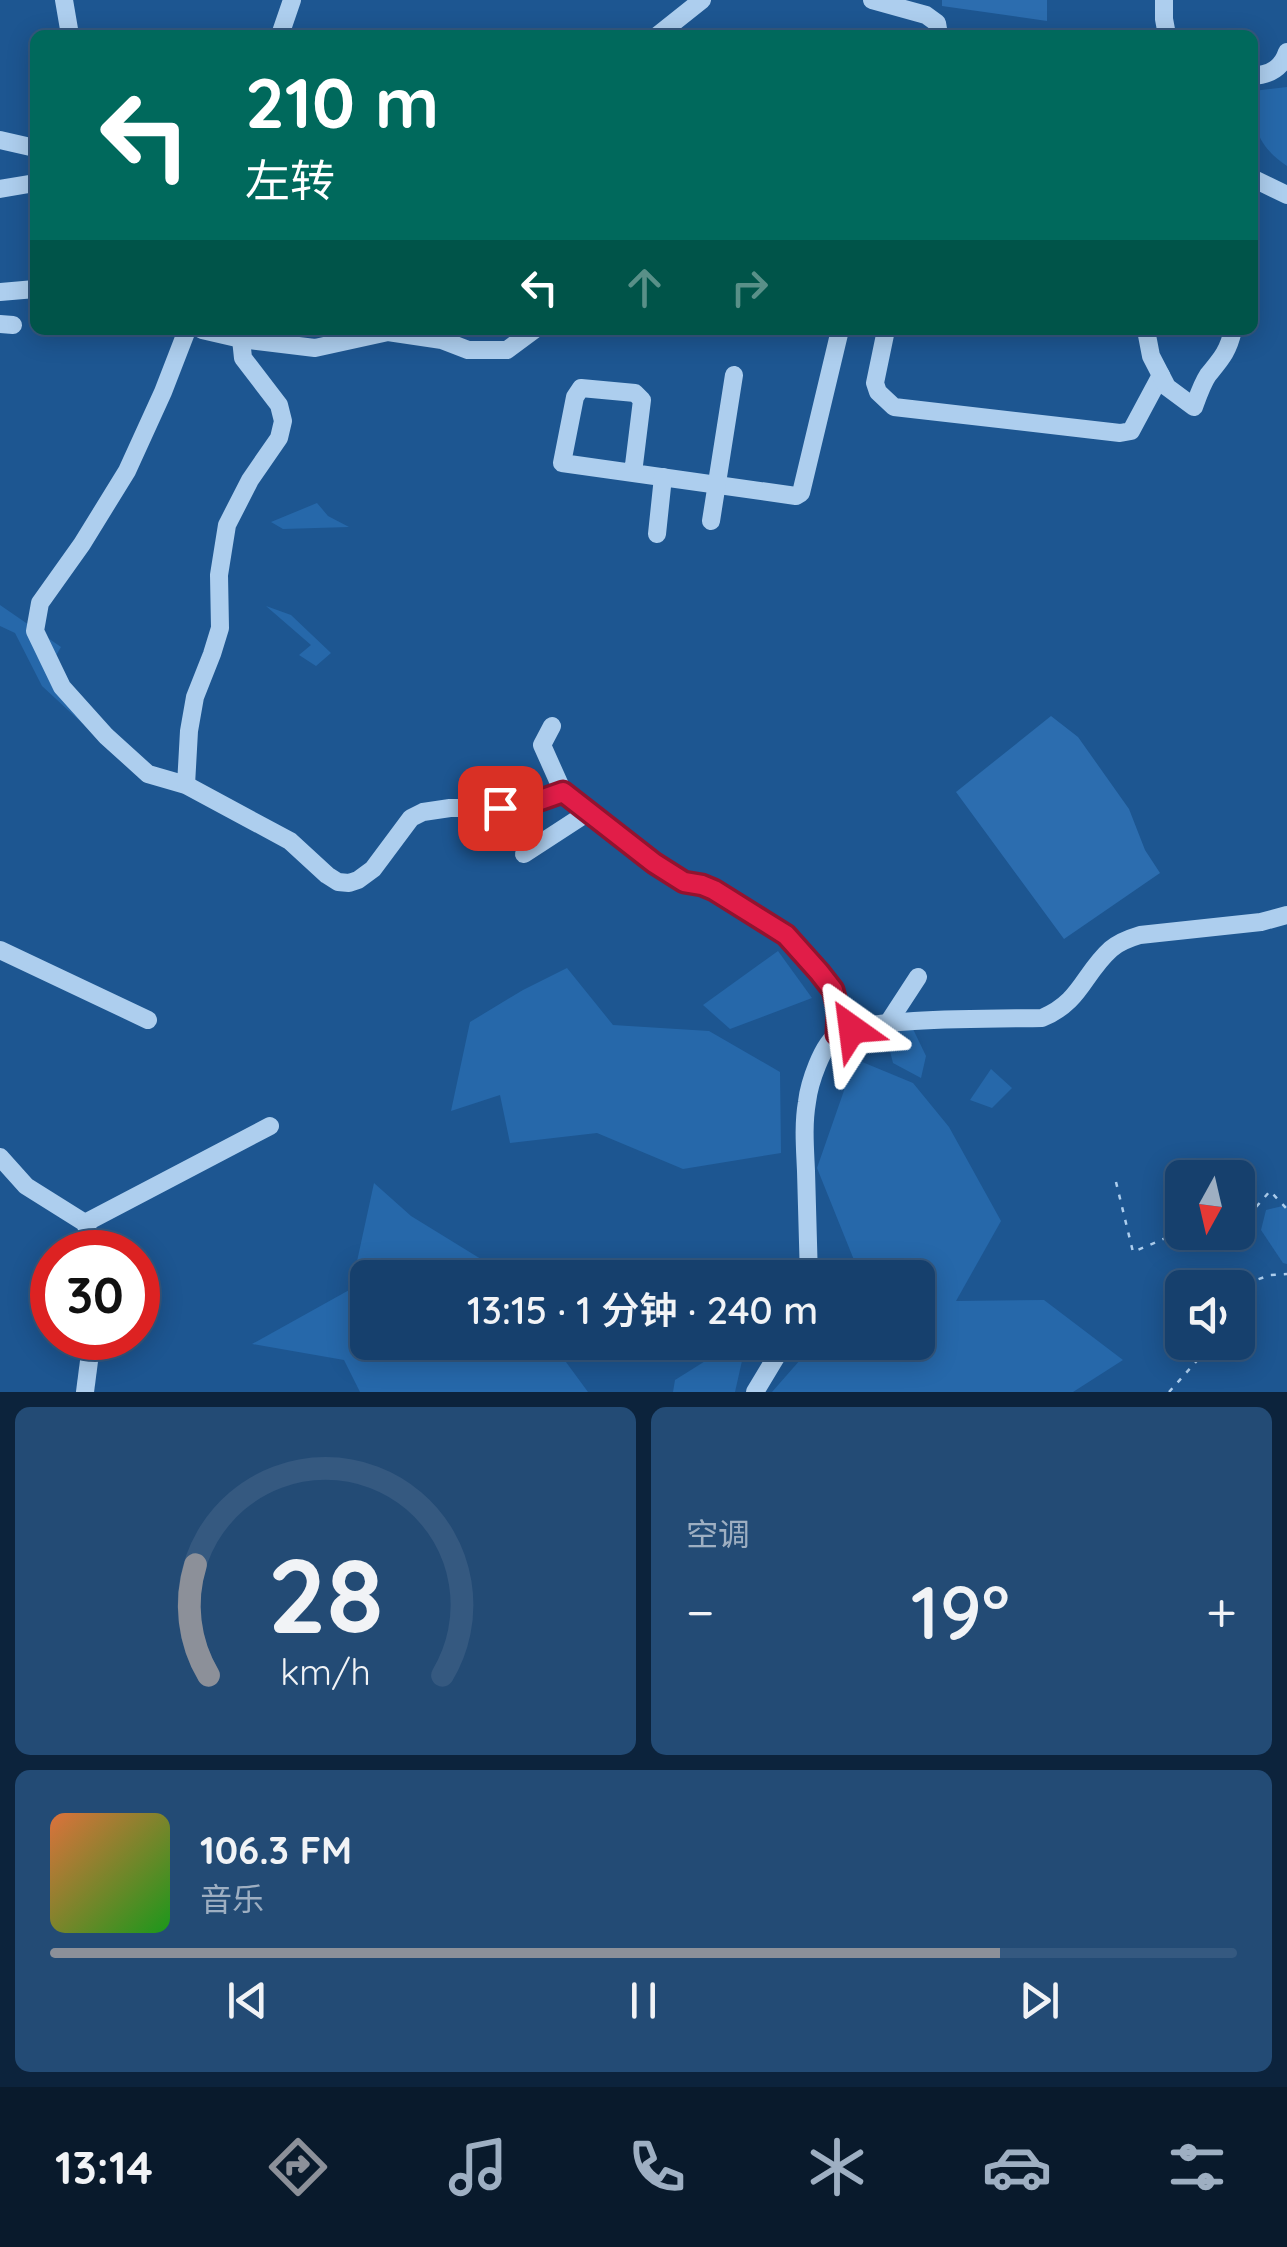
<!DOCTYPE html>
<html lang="zh">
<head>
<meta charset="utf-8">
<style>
	:root { --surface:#16406d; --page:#234b75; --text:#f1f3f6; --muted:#9eafc2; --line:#355980; --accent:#8c9099 }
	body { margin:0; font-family:Quicksand,"Noto Sans SC",sans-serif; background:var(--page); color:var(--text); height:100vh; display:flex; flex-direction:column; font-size:38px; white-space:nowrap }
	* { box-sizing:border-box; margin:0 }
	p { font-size:32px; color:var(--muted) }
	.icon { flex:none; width:55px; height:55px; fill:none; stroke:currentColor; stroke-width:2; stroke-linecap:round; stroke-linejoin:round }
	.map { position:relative; height:1392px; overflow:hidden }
	.sheet { display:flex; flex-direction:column; gap:15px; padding:15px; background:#0c233c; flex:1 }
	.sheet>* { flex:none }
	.hud { position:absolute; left:30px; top:30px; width:1228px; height:305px; border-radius:15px; box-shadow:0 5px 25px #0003,0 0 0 2px var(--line); background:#00695c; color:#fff; overflow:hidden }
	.needle { width:65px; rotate:188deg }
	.tools { position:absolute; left:1165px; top:1160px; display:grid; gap:20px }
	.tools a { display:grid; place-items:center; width:90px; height:90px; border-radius:15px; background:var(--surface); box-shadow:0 5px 25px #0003,0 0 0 2px var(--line); font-size:50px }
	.speed { position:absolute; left:30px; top:1230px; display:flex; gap:20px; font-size:50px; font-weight:700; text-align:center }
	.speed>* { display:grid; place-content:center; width:130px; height:130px; border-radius:50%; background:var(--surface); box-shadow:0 5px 25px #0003,0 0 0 2px var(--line); line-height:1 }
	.speed .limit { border:15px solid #d22; background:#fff; color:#111 }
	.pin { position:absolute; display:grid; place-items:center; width:85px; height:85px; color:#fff; margin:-42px; border-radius:20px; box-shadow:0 5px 15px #0006 }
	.me { position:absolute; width:110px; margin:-55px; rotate:329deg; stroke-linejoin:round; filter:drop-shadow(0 0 8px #0008) }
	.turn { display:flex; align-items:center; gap:35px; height:210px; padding:0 50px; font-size:45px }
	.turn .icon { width:130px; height:130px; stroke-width:2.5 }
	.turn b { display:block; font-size:70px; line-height:85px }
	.lanes { display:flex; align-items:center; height:95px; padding:0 50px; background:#0003; justify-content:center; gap:50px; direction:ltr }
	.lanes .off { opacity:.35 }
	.big { font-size:75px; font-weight:600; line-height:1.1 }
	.sheet .widget { flex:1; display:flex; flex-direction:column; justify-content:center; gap:15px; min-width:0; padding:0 35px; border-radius:15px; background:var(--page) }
	.sheet .dial { align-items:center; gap:0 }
	.dial svg { height:260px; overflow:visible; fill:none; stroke:var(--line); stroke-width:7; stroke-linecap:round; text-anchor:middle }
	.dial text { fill:var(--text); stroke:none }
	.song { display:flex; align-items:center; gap:30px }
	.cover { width:120px; height:120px; border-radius:15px; background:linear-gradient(135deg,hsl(20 70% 55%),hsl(120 70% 35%)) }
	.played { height:10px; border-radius:5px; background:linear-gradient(90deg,var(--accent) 80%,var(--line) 80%) }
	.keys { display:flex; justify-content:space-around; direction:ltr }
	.heat { display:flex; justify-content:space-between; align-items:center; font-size:55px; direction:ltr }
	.sheet .tiles { flex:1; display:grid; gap:15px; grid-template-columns:1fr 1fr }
	.widget:last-child { grid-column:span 2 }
	.trip { position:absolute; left:350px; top:1260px; width:585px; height:100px; border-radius:15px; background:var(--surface); box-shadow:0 5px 25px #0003,0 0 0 2px var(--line); font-weight:600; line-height:100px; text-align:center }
	.dock { display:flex; height:160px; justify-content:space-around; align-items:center; background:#091a2c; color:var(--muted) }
	.dock .icon { width:70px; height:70px }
	.dock .on { color:var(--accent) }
	.dock b { font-size:45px; color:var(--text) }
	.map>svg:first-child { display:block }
</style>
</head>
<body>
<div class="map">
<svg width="1287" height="1392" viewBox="0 0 1287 1392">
	<rect width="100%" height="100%" fill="#1d5691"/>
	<g fill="#2668aa">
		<path d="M1287 87V166C1257 146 1252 126 1253 91Z"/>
		<path d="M317 503 328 516 349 527 283 529 271 522Z"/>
		<path d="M0 605 61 647 47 671 109 748 42 686 15 633 0 626Z"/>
		<path d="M266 606 291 615 331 653 316 666 299 655 311 645Z"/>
		<path d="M778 951 812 998 730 1029 703 1005Z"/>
		<path d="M567 968 613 1025 709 1031 780 1072 781 1153 683 1169 597 1133 510 1143 500 1095 451 1111 470 1022 523 990Z"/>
		<path d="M913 1029 926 1056 921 1078 893 1063 885 1032Z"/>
		<path d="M855 1059 913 1083 949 1127 1001 1221 956 1301 1044 1300 1123 1360 1073 1392H772L815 1343 918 1342V1278L850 1277 856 1265 817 1168Z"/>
		<path d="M991 1069 1012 1088 992 1108 970 1100Z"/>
		<path d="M374 1183 411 1216 489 1264 500 1277 368 1278V1342L552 1343 588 1392H360L344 1360 252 1344 351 1289Z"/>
		<path d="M1287 1205V1264L1283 1263 1261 1230 1266 1210Z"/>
		<path d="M734 1343H746L735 1392H673L675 1380Z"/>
	</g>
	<g fill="#2c6daf">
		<path d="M942 0H1047V21L942 6Z"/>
		<path d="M1051 716 1078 737 1129 809 1145 850 1160 873 1064 939 956 792Z"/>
	</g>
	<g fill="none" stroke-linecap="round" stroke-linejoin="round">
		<g stroke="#adceee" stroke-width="2.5" stroke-dasharray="5 8" stroke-linecap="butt">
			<path d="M1116 1182 1133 1252 1182 1231"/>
			<path d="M1238 1225 1244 1221 1270 1191 1287 1209"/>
			<path d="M1189 1232 1216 1237 1224 1232"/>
			<path d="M1238 1322 1240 1313 1244 1307 1248 1283 1270 1275 1287 1274"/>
			<path d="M1169 1392 1210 1346 1219 1342"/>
		</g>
		<g stroke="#adceee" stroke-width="18">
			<path d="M64 0 70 35"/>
			<path d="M872 0 926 15 937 23 939 35"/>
			<path d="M1164 0V19L1167 35"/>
			<path d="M280 35 292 0"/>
			<path d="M658 35 702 0"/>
			<path d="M1252 76C1270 75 1282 68 1287 52"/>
			<path d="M0 140 35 148"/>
			<path d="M1252 178 1287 195"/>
			<path d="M0 189 35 183"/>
			<path d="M0 292 35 289"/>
			<path d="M0 324 13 325"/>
			<path d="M187 330 163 392 127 471 82 544 40 603 35 631 62 687 106 736 148 774 186 785 290 841 327 875 338 882 349 883 358 880 373 869 411 818 423 812 450 808H500L529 803 563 792"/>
			<path d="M202 330 241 339 315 348 388 332 442 340 468 350H507L534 330"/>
			<path d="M886 330 875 383 878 392 894 407 1120 433 1131 431 1161 375"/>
			<path d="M1146 330 1151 356 1167 387 1194 407C1198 396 1202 384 1208 375 1221 359 1228 352 1233 330"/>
			<path d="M633 473 642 400 635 393 581 388 575 397 562 463 796 496 801 493 840 330"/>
			<path d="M711 521 734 375"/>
			<path d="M657 534 663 477"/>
			<path d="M552 726 542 745 563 792 587 813 654 863 684 882 714 890 786 935 833 990 838 1009 837 1034"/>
			<path d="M186 785 189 731 195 697 212 654 220 628 219 575 227 525 250 480 279 438 283 421 279 405 243 358 241 339"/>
			<path d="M524 854 587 813"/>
			<path d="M0 950 148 1020"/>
			<path d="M888 1023 918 977"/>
			<path d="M0 1157 26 1186 85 1223 88 1231 90 1252"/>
			<path d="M85 1223 270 1126"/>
			<path d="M809 1278C808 1242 807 1206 806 1171 805 1148 803 1125 807 1102 809 1084 822 1044 838 1034 863 1017 1004 1019 1042 1018 1081 1002 1083 974 1111 949 1119 942 1130 938 1140 935L1261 922 1287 915"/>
			<path d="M85 1392 92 1338"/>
			<path d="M755 1392 785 1342"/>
		</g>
	</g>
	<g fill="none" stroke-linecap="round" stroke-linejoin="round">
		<defs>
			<path id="route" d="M500 808 529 804 563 792 654 863 684 882 702 885 714 890 786 935 819 972 833 990 838 1009 837 1034 852 1029"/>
		</defs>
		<use href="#route" stroke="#92132f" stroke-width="25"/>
		<use href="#route" stroke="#e11d48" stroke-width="18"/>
	</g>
</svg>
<div class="tools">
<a><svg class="needle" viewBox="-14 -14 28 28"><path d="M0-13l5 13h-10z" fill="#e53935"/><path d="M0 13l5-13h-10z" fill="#9eafc2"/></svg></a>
<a><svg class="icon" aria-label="sound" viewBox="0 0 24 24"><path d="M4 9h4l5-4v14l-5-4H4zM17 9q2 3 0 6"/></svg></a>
</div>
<div class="speed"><div class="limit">30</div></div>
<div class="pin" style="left:500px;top:808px;background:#d93025"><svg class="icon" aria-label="arrive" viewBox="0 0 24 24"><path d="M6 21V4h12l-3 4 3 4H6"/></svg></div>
<svg class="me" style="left:852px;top:1029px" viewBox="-20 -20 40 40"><path d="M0-17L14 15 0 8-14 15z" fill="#e11d48" stroke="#fff" stroke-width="4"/></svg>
<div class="trip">13:15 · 1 分钟 · 240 m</div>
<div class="hud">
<div class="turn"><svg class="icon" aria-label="left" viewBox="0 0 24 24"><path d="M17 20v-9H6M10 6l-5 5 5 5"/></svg><div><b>210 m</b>左转</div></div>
<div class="lanes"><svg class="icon" aria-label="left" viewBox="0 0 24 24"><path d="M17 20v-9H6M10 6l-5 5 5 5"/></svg><svg class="icon off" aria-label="ahead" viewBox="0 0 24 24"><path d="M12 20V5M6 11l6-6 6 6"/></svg><svg class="icon off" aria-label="right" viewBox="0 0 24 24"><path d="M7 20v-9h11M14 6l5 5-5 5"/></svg></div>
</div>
</div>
<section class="sheet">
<div class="tiles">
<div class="widget dial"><svg viewBox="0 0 100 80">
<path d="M14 69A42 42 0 1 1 86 69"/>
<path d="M14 69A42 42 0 0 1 10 35" stroke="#8c9099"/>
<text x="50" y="56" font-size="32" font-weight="700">28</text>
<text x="50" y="72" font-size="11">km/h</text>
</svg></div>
<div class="widget"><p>空调</p>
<div class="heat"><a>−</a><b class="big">19°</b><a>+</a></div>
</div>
<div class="widget">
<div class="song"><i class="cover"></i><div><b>106.3 FM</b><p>音乐</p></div></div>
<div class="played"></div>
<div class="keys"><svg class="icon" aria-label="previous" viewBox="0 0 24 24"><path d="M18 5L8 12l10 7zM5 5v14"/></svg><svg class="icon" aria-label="pause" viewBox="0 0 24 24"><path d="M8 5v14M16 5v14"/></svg><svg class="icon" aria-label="next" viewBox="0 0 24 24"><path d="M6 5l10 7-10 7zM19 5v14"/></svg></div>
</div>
</div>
</section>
<nav class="dock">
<b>13:14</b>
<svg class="icon on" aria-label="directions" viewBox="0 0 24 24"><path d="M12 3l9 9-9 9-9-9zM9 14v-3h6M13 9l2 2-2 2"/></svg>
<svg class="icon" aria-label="music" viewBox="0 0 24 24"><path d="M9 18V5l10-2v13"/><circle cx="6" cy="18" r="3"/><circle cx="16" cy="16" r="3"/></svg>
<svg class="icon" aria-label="phone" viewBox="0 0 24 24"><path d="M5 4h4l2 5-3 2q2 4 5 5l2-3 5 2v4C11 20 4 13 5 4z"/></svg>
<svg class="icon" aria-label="climate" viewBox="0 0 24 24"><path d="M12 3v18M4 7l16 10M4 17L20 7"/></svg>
<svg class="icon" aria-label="car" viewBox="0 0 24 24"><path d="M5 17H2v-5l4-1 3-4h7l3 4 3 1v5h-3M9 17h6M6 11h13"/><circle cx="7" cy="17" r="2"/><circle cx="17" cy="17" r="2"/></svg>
<svg class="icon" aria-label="filters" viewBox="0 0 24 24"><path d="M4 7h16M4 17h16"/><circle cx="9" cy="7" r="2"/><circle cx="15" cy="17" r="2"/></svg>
</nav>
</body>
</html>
